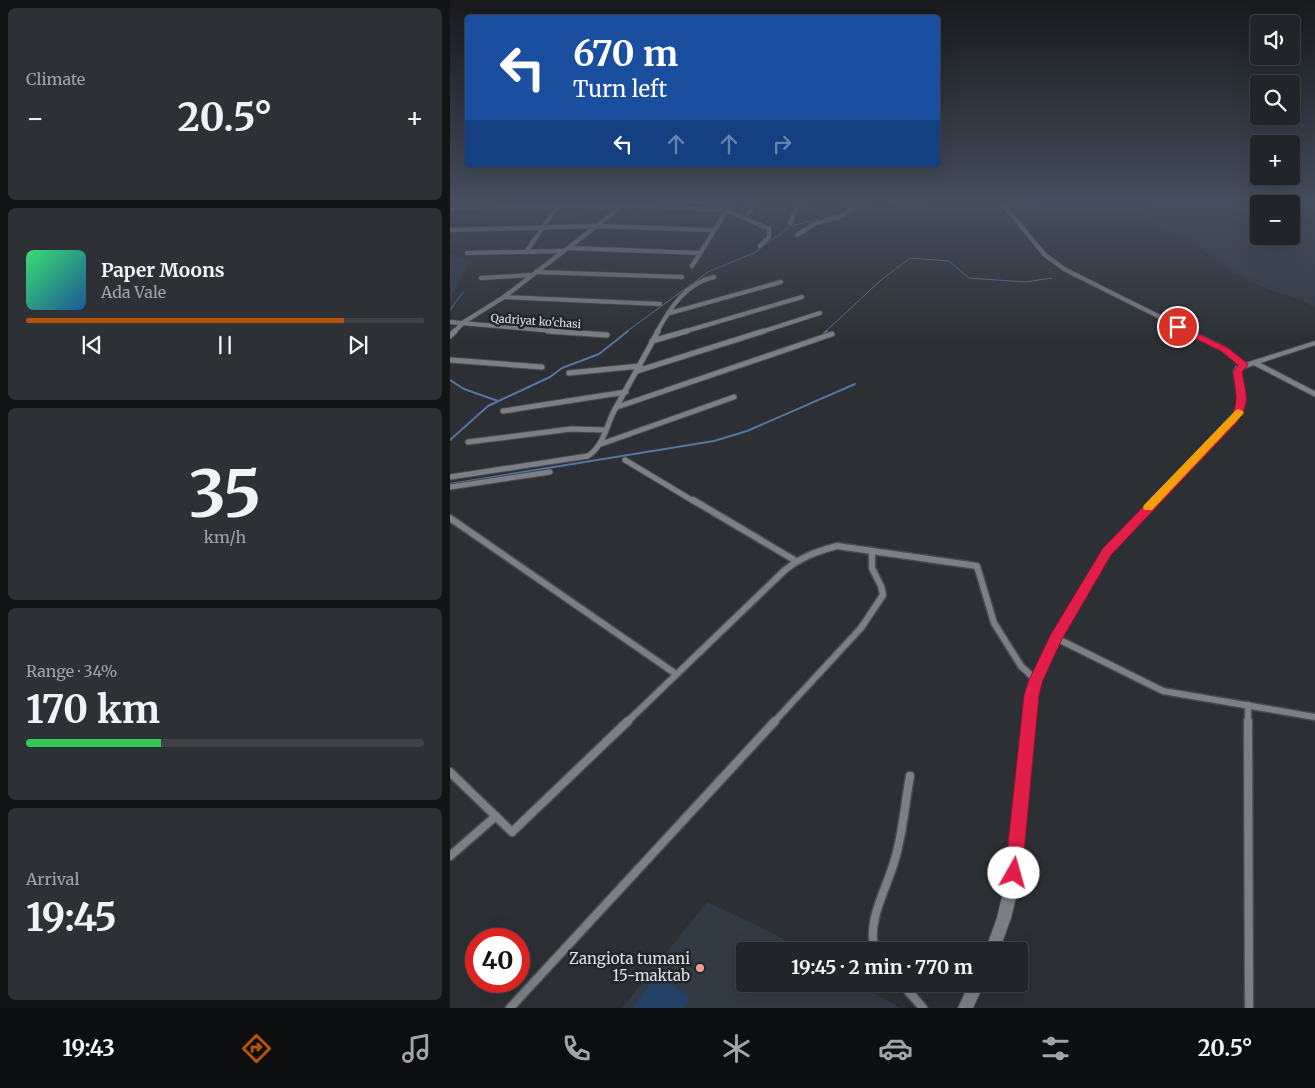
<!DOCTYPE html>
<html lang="en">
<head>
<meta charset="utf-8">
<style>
	:root { --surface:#212428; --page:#2d3034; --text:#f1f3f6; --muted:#a2a4a8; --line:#3e4145; --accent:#b45309 }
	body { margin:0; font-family:Merriweather,serif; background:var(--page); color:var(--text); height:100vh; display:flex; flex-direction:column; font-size:19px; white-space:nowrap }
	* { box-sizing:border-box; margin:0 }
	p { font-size:16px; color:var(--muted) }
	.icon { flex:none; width:28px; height:28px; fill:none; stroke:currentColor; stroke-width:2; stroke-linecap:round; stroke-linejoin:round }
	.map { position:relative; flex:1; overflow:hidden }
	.sheet { display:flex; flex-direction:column; gap:8px; padding:8px; background:#121416; width:450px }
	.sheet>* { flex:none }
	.guide { position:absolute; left:15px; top:15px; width:475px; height:152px; border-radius:5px; box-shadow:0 5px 20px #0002,0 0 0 1px var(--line); background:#1a4fa0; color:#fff; overflow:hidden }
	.buttons { position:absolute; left:800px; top:15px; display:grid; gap:10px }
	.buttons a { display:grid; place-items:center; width:50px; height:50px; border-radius:5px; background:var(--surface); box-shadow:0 5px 20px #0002,0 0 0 1px var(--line); font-size:25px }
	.speed { position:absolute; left:15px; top:928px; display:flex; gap:10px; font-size:25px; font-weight:700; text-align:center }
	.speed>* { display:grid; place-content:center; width:65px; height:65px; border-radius:50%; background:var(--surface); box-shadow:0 5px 20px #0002,0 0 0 1px var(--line); line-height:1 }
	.speed .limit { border:8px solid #d22; background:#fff; color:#111 }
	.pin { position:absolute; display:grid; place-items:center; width:42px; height:42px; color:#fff; margin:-21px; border:2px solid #fff; border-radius:50%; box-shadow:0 1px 5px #0007 }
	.me { position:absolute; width:55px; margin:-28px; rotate:7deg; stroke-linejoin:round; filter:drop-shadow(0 0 4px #0008) }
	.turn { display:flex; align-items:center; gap:18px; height:105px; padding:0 25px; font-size:22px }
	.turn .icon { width:65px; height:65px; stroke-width:2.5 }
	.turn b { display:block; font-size:35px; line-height:42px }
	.lanes { display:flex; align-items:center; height:48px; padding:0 25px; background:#0003; justify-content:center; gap:25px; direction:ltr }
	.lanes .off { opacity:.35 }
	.big { font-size:38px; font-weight:700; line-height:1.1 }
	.sheet .tile { flex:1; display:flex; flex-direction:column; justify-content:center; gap:8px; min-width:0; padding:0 18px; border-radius:8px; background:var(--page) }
	.sheet .dial { align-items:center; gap:0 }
	.dial b { font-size:65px; line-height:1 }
	.song { display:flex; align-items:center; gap:15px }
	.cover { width:60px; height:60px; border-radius:8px; background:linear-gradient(135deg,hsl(140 70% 55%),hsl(210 70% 35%)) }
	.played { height:5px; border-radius:2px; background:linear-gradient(90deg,var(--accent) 80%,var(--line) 80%) }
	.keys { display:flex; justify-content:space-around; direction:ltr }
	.heat { display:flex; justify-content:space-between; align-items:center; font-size:28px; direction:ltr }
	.charge { height:8px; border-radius:4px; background:linear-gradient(90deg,#34c759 34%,var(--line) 0) }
	.trip { position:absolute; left:286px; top:942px; width:292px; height:50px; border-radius:5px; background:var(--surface); box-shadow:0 5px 20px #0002,0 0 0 1px var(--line); font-weight:700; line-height:50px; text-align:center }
	.dock { display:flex; height:80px; justify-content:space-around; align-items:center; background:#0d0e10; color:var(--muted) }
	.dock .icon { width:35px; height:35px }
	.dock .active { color:var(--accent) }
	.dock b { font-size:22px; color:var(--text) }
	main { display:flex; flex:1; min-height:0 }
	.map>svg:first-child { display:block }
</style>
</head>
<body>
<main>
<section class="sheet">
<div class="tile"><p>Climate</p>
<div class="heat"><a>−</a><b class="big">20.5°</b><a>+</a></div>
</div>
<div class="tile">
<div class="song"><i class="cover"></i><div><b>Paper Moons</b><p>Ada Vale</p></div></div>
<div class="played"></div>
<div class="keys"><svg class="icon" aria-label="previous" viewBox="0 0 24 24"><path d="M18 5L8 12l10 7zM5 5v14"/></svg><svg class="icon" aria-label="pause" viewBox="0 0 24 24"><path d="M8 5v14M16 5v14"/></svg><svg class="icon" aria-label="next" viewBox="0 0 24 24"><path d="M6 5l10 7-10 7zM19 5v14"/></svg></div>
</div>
<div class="tile dial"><b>35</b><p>km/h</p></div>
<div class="tile"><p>Range · 34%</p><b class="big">170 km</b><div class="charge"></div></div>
<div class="tile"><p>Arrival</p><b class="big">19:45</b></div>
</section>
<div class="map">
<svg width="865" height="1008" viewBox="0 0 865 1008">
	<rect width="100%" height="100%" fill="#2c3035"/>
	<g fill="#323a44">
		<path d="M556 201H612L566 211Z"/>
		<path d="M704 201H827L833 204H809V236H841V207L865 217V307L851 300 817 289 772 265 740 240 694 221V214Z"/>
		<path d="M0 253 19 262 0 298Z"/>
		<path d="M257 902 321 932 353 951H295V984H409L450 1008H172Z"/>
	</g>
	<path fill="#244166" d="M208 973 240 998 233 1008H183Z"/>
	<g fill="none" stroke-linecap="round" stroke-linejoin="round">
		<g stroke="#5476a1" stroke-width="1">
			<path d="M0 310 13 292"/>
			<path d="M176 332 258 272 304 253 341 226 362 221 405 201"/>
			<path d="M375 332 431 280 460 258 499 261 519 278 575 282 602 278"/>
		</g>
		<g stroke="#5476a1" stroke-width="2">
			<path d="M373 334 377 331"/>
			<path d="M0 380 14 389 48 401"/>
			<path d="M0 440 38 406 100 377 112 368 149 354 178 331"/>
			<path d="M0 484 264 441 297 431 405 384"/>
		</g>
		<defs>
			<g id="street-far3">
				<path d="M440 201 469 205"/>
				<path d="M550 201 595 255 614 269 740 332"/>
				<path d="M0 208 173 206 276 210 319 229V237L310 246"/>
				<path d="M299 213 307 201"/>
				<path d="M340 223 350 201"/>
				<path d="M0 230 145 226 263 230"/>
				<path d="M347 235 366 223 389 217 416 201"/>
				<path d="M119 248 249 253"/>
				<path d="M76 252 107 207"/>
				<path d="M17 253 112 251"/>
				<path d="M242 266 283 201"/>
				<path d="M86 272 232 277"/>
				<path d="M31 278 81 275"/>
				<path d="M54 297 210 304"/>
				<path d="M220 313 331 282"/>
				<path d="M0 322 115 332"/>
				<path d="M4 332 14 322 54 297 179 201"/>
				<path d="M207 332C220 308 236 283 264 277"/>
				<path d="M233 332 352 297"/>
				<path d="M311 332 370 313"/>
			</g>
			<g id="street-far2">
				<path d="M98 331 157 335"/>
				<path d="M737 331 774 349 794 365"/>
				<path d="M0 336 5 331"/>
				<path d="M202 341 237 331"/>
				<path d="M0 360 92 367"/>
				<path d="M805 363 865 394"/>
				<path d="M187 371 314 331"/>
				<path d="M119 373 190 366"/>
				<path d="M167 407 382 334"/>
				<path d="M53 411 176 392"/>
				<path d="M18 442 121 429 156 430"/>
				<path d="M151 444 284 397"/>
				<path d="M175 460 245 502"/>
				<path d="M0 477 138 456C153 446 156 428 163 413 178 385 194 358 208 331"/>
				<path d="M0 487 100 472"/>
			</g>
			<g id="street-far1">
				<path d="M243 500 346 561"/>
				<path d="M0 518 226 674"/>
				<path d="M606 638 713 691 865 717"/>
				<path d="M798 705V722"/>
				<path d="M177 722 335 570C351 557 368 551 387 546L527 566 544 623 571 666 586 680"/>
				<path d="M324 722 411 628 433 595 431 586 422 568V551"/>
			</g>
			<g id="street">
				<path d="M798 721 799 1008"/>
				<path d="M0 772 62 832 178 721"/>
				<path d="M0 856 46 816"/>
				<path d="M425 951C416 920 437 889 445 859 453 833 455 803 460 776"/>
				<path d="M452 984 473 1008"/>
				<path d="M60 1008 325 721"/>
			</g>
			<g id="secondary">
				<path d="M865 341V345L792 369 791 372 796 401 791 415 660 553 610 640 591 680 588 695 568 888 561 918 549 951H535L547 918 554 888 576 695 581 680 602 635 654 549 783 414 788 401 783 372 786 366Z"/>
				<path d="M519 984H534L523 1008H508Z"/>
			</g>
		</defs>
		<use href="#street-far3" stroke="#484c50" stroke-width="5.5"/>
		<use href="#street-far2" stroke="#484c50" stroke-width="7"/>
		<use href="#street-far1" stroke="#484c50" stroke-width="9"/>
		<use href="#street" stroke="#484c50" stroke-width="11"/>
		<use href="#secondary" stroke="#484c50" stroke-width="2"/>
		<use href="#street-far3" stroke="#7c8086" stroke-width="4"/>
		<use href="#street-far2" stroke="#7c8086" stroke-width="5"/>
		<use href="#street-far1" stroke="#7c8086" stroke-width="6"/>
		<use href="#street" stroke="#7c8086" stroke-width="8"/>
		<use href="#secondary" fill="#7c8086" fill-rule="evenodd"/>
	</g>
	<linearGradient id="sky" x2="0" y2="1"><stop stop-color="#181a1d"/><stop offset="0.59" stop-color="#454e5c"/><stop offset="1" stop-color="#454e5c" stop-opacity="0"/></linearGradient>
	<rect width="865" height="342" fill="url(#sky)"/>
	<path fill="#e11d48" stroke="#92132f" d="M728 324 778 348 797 363 798 365 792 372C796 394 801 402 787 422L661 555 611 641 593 680 589 695 572 873 570 879 564 881 558 879 555 873 574 695 579 680 601 634 653 548 780 418C790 403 785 389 783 372L788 365 771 351 725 329 724 327Z"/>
	<path fill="#f59e0b" d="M789 409 794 412 793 414 702 510H694L693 507 694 505 786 410Z"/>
	<circle fill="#f59c91" stroke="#22262b" stroke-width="2" cx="250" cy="968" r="5"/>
	<g text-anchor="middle" stroke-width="5" stroke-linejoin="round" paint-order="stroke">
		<g font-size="11" fill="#dde0e3" stroke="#22262b">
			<text transform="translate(86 321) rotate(4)" y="4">Qadriyat ko'chasi</text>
		</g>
		<g font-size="15" fill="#dde0e3" stroke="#22262b" text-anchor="end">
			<text x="240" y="964">Zangiota tumani<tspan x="240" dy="17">15-maktab</tspan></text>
		</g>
	</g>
</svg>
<div class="buttons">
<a><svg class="icon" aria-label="sound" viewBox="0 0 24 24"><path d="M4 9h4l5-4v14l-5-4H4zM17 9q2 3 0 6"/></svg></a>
<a><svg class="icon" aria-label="search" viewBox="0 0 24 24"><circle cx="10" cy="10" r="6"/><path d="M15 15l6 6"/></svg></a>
<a>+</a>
<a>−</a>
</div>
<div class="speed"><div class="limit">40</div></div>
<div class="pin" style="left:728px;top:327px;background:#d93025"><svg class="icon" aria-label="arrive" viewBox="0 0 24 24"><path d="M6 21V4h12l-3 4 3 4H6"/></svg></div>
<svg class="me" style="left:564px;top:873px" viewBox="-20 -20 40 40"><circle r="19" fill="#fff"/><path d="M0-13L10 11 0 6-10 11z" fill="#e11d48"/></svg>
<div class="trip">19:45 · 2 min · 770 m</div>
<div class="guide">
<div class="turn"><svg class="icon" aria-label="left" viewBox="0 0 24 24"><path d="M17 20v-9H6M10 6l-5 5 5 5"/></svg><div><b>670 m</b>Turn left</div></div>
<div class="lanes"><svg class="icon" aria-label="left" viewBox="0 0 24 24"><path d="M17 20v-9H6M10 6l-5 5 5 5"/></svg><svg class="icon off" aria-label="ahead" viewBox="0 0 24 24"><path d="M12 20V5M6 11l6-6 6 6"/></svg><svg class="icon off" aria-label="ahead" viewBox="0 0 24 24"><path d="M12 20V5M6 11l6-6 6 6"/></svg><svg class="icon off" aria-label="right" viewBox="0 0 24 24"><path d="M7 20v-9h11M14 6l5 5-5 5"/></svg></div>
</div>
</div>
</main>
<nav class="dock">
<b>19:43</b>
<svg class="icon active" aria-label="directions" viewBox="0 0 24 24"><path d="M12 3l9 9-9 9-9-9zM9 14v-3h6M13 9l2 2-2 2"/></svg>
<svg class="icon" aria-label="music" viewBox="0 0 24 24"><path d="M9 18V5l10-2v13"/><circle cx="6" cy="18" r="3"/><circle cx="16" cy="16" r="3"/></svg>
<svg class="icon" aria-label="phone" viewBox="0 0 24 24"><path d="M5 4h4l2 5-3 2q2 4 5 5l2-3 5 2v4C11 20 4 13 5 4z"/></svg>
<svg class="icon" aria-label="climate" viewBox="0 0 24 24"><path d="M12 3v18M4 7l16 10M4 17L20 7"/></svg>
<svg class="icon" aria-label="car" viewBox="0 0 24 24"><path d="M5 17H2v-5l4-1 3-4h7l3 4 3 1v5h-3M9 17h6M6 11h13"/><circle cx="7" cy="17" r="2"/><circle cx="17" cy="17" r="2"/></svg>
<svg class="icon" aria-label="filters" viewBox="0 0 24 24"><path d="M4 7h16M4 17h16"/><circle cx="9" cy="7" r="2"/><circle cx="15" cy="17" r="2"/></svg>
<b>20.5°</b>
</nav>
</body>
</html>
